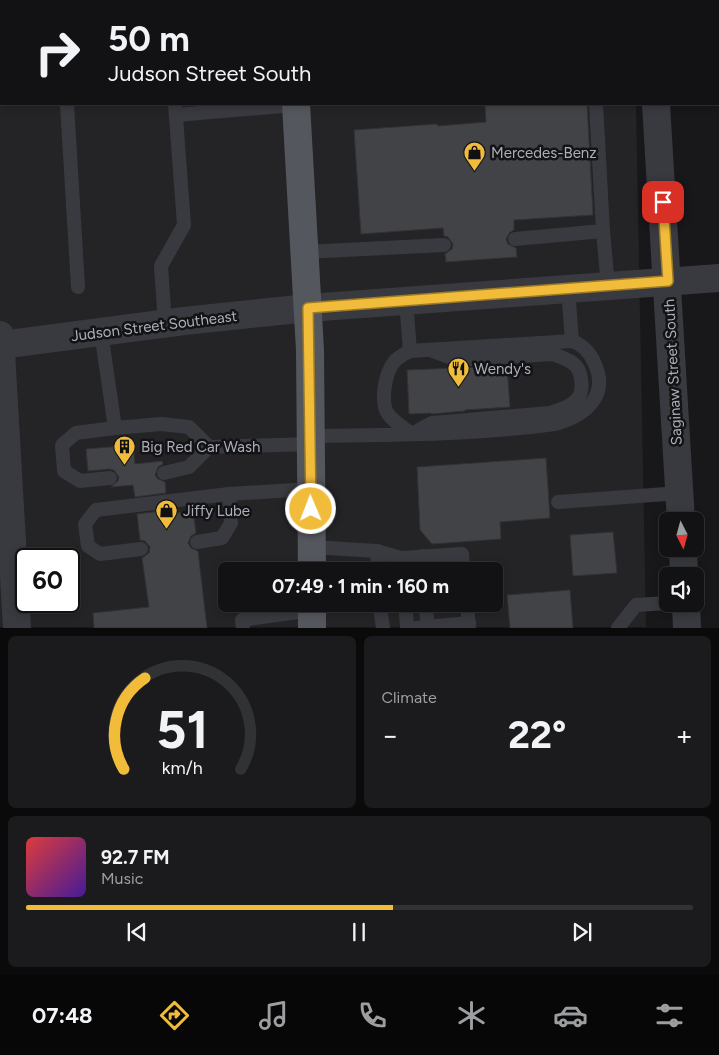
<!DOCTYPE html>
<html lang="en">
<head>
<meta charset="utf-8">
<style>
	:root { --surface:#121214; --page:#1b1b1d; --text:#f1f3f6; --muted:#9c9ea0; --line:#313234; --accent:#f1bc3a }
	body { margin:0; font-family:Figtree,sans-serif; background:var(--page); color:var(--text); height:100vh; display:flex; flex-direction:column; font-size:19px; white-space:nowrap }
	* { box-sizing:border-box; margin:0 }
	p { font-size:16px; color:var(--muted) }
	.icon { flex:none; width:28px; height:28px; fill:none; stroke:currentColor; stroke-width:2; stroke-linecap:round; stroke-linejoin:round }
	.map { position:relative; height:628px; overflow:hidden }
	.sheet { display:flex; flex-direction:column; gap:8px; padding:8px; background:#0a0a0b; flex:1 }
	.sheet>* { flex:none }
	.banner { position:absolute; left:0px; top:0px; width:720px; height:105px; box-shadow:0 2px 8px #0003,0 0 0 1px var(--line); background:#121214; color:var(--text); overflow:hidden }
	.needle { width:32px; rotate:174deg }
	.buttons { position:absolute; left:659px; top:512px; display:grid; gap:10px }
	.buttons a { display:grid; place-items:center; width:45px; height:45px; border-radius:8px; background:var(--surface); box-shadow:0 2px 8px #0003,0 0 0 1px var(--line); font-size:25px }
	.speed { position:absolute; left:15px; top:548px; display:flex; gap:10px; font-size:25px; font-weight:700; text-align:center }
	.speed>* { display:grid; place-content:center; width:65px; height:65px; border-radius:50%; background:var(--surface); box-shadow:0 2px 8px #0003,0 0 0 1px var(--line); line-height:1 }
	.speed .limit { border:2px solid #111; border-radius:8px; background:#fff; color:#111 }
	.pin { position:absolute; display:grid; place-items:center; width:42px; height:42px; color:#fff; margin:-21px; border-radius:10px; box-shadow:0 2px 8px #0006 }
	.me { position:absolute; width:55px; margin:-28px; rotate:359deg; stroke-linejoin:round; filter:drop-shadow(0 0 4px #0008) }
	.turn { display:flex; align-items:center; gap:18px; height:105px; padding:0 25px; font-size:22px }
	.turn .icon { width:65px; height:65px; stroke-width:2.5 }
	.turn b { display:block; font-size:35px; line-height:42px }
	.big { font-size:38px; font-weight:700; line-height:1.1 }
	.sheet .tile { flex:1; display:flex; flex-direction:column; justify-content:center; gap:8px; min-width:0; padding:0 18px; border-radius:8px; background:var(--page) }
	.sheet .dial { align-items:center; gap:0 }
	.dial svg { height:130px; overflow:visible; fill:none; stroke:var(--line); stroke-width:7; stroke-linecap:round; text-anchor:middle }
	.dial text { fill:var(--text); stroke:none }
	.song { display:flex; align-items:center; gap:15px }
	.cover { width:60px; height:60px; border-radius:8px; background:linear-gradient(135deg,hsl(0 70% 55%),hsl(260 70% 35%)) }
	.played { height:5px; border-radius:2px; background:linear-gradient(90deg,var(--accent) 55%,var(--line) 55%) }
	.keys { display:flex; justify-content:space-around; direction:ltr }
	.heat { display:flex; justify-content:space-between; align-items:center; font-size:28px; direction:ltr }
	.sheet .tiles { flex:1; display:grid; gap:8px; grid-template-columns:1fr 1fr }
	.tile:last-child { grid-column:span 2 }
	.trip { position:absolute; left:218px; top:562px; width:285px; height:50px; border-radius:8px; background:var(--surface); box-shadow:0 2px 8px #0003,0 0 0 1px var(--line); font-weight:700; line-height:50px; text-align:center }
	.tabs { display:flex; height:80px; justify-content:space-around; align-items:center; background:#070708; color:var(--muted) }
	.tabs .icon { width:35px; height:35px }
	.tabs .active { color:var(--accent) }
	.tabs b { font-size:22px; color:var(--text) }
	.map>svg:first-child { display:block }
</style>
</head>
<body>
<div class="map">
<svg width="719" height="628" viewBox="0 0 719 628">
	<rect width="100%" height="100%" fill="#18181a"/>
	<path fill="#242427" fill-rule="evenodd" d="M0 0H634L1 1V104H636L646 627H0ZM26 559H69V601H26ZM226 571H494V604H226Z"/>
	<g fill="#424347" stroke="#323236">
		<path d="M485 104H587L593 215 514 220V230L510 232 506 239 508 244 516 248 517 257 446 262 445 254 452 249 453 244 448 237 444 236 443 228 361 234 354 130 437 124 438 126 486 122Z"/>
		<path d="M507 366 510 407 465 410V411L431 414V413L409 414 407 370Z"/>
		<path d="M133 445 135 464 162 461 163 464 158 467 155 475 158 479 165 482 166 493 135 497 133 485 111 487 118 481 119 477 114 470 109 469 88 471 86 449Z"/>
		<path d="M546 458 550 518 500 522 501 539 432 544 420 530 417 467Z"/>
		<path d="M168 510V514L193 511 196 533 191 536 188 543 191 548 198 551 207 628H94L93 613 149 607 142 558 149 553 150 547 145 541 140 540 137 514Z"/>
		<path d="M613 532 617 573 573 576 570 535Z"/>
		<path d="M570 590 573 628H510L507 595Z"/>
	</g>
	<g fill="none" stroke-linecap="round" stroke-linejoin="round">
		<g stroke="#393a3f" stroke-width="14">
			<path d="M383 0V1"/>
			<path d="M457 0V1"/>
			<path d="M519 0V1"/>
			<path d="M585 0V1"/>
			<path d="M67 104 78 287"/>
			<path d="M596 104 603 231 608 286"/>
			<path d="M176 115 296 105"/>
			<path d="M515 239 603 231"/>
			<path d="M305 252 444 245"/>
			<path d="M568 288 572 341"/>
			<path d="M406 300 410 351"/>
			<path d="M165 324 161 266 184 225 175 104"/>
			<path d="M101 332 115 428 161 424 189 427 209 447 311 444"/>
			<path d="M310 436C392 435 474 435 555 424 586 416 610 395 594 362 589 351 583 345 572 341L410 351C404 354 398 357 394 362 385 373 380 402 388 414 394 422 404 428 412 434L432 423 550 413C560 409 571 407 578 398 584 390 582 372 575 365 569 359 560 357 553 354L457 360 430 350"/>
			<path d="M164 473 189 467 209 447"/>
			<path d="M110 478 80 481 64 471 62 445 76 433 115 428"/>
			<path d="M558 502 679 493"/>
			<path d="M197 542 222 538 231 523 229 494"/>
			<path d="M312 547 377 551 401 558 462 554 463 571"/>
			<path d="M141 549 100 554 88 546 85 524 96 510 229 494 311 489"/>
			<path d="M377 551 378 571"/>
			<path d="M422 556 423 571"/>
			<path d="M467 604 469 628"/>
			<path d="M426 610 428 626"/>
			<path d="M406 612 407 628"/>
			<path d="M381 614 383 628"/>
			<path d="M243 628 242 620 312 610"/>
			<path d="M415 628 469 623"/>
			<path d="M618 628 636 605 668 603"/>
		</g>
		<g stroke="#393a3f" stroke-width="28">
			<path d="M649 0 650 1"/>
			<path d="M70 1 81 0"/>
			<path d="M0 9H1"/>
			<path d="M656 104 681 521"/>
			<path d="M0 335 17 628"/>
			<path d="M0 345 184 321 308 308 719 278"/>
			<path d="M683 549 684 576"/>
			<path d="M686 604 687 628"/>
		</g>
		<g stroke="#55575e" stroke-width="28">
			<path d="M290 0 291 1"/>
			<path d="M296 104 310 350 312 571"/>
			<path d="M312 604V628"/>
		</g>
	</g>
	<g fill="none" stroke-linecap="round" stroke-linejoin="round">
		<defs>
			<path id="route" d="M311 509 308 308 668 281 663 202"/>
		</defs>
		<use href="#route" stroke="#9d7a26" stroke-width="12"/>
		<use href="#route" stroke="#f1bc3a" stroke-width="9"/>
	</g>
	<defs>
		<symbol id="shop-pin" viewBox="-11 -11 22 30"><path d="M0 17L-7.5 6A9.5 9.5 0 1 1 7.5 6Z" fill="#f1bc3a" stroke="#131315"/><path d="M-5-2.5h2.3a2.7 3.5 0 0 1 5.4 0H5L5.5 6h-11ZM-1.5-2.5h3a1.5 2.3 0 0 0-3 0Z" fill="#111"/></symbol>
		<symbol id="restaurant-pin" viewBox="-11 -11 22 30"><path d="M0 17L-7.5 6A9.5 9.5 0 1 1 7.5 6Z" fill="#f1bc3a" stroke="#131315"/><path d="M-5-6h1v4h1v-4h1v4h1v-4h1v5L-1.5 .5V6h-2V.5L-5-1ZM5-6V6H3V1.5H1.5Q1.5-4 5-6Z" fill="#111"/></symbol>
		<symbol id="building-pin" viewBox="-11 -11 22 30"><path d="M0 17L-7.5 6A9.5 9.5 0 1 1 7.5 6Z" fill="#f1bc3a" stroke="#131315"/><path d="M-4-6H4V6H1V3H-1V6H-4ZM-2.5-4.3h1.7v1.8h-1.7ZM.8-4.3h1.7v1.8H.8ZM-2.5-1h1.7V.8h-1.7ZM.8-1h1.7V.8H.8Z" fill="#111"/></symbol>
	</defs>
	<g fill-rule="evenodd">
		<use href="#shop-pin" x="462" y="140" width="25" height="34"/>
		<use href="#restaurant-pin" x="446" y="356" width="25" height="34"/>
		<use href="#building-pin" x="112" y="434" width="25" height="34"/>
		<use href="#shop-pin" x="154" y="498" width="25" height="34"/>
	</g>
	<g text-anchor="middle" stroke-width="5" stroke-linejoin="round" paint-order="stroke">
		<g font-size="15" fill="#abafba" stroke="#131315" text-anchor="start">
			<text x="491" y="158">Mercedes-Benz</text>
			<text x="474" y="374">Wendy's</text>
			<text x="141" y="452">Big Red Car Wash</text>
			<text x="183" y="516">Jiffy Lube</text>
		</g>
		<g font-size="15" fill="#abafba" stroke="#131315">
			<text transform="translate(154 326) rotate(-7)" y="5">Judson Street Southeast</text>
			<text transform="translate(673 372) rotate(-93)" y="5">Saginaw Street South</text>
		</g>
	</g>
</svg>
<div class="buttons">
<a><svg class="needle" viewBox="-14 -14 28 28"><path d="M0-13l5 13h-10z" fill="#e53935"/><path d="M0 13l5-13h-10z" fill="#9c9ea0"/></svg></a>
<a><svg class="icon" aria-label="sound" viewBox="0 0 24 24"><path d="M4 9h4l5-4v14l-5-4H4zM17 9q2 3 0 6"/></svg></a>
</div>
<div class="speed"><div class="limit">60</div></div>
<div class="pin" style="left:663px;top:202px;background:#d93025"><svg class="icon" aria-label="arrive" viewBox="0 0 24 24"><path d="M6 21V4h12l-3 4 3 4H6"/></svg></div>
<svg class="me" style="left:311px;top:509px" viewBox="-20 -20 40 40"><circle r="17" fill="#f1bc3a" stroke="#fff" stroke-width="3"/><path d="M0-11L8 9 0 5-8 9z" fill="#fff"/></svg>
<div class="trip">07:49 · 1 min · 160 m</div>
<div class="banner">
<div class="turn"><svg class="icon" aria-label="right" viewBox="0 0 24 24"><path d="M7 20v-9h11M14 6l5 5-5 5"/></svg><div><b>50 m</b>Judson Street South</div></div>
</div>
</div>
<section class="sheet">
<div class="tiles">
<div class="tile dial"><svg viewBox="0 0 100 80">
<path d="M14 69A42 42 0 1 1 86 69"/>
<path d="M14 69A42 42 0 0 1 27 13" stroke="#f1bc3a"/>
<text x="50" y="56" font-size="32" font-weight="700">51</text>
<text x="50" y="72" font-size="11">km/h</text>
</svg></div>
<div class="tile"><p>Climate</p>
<div class="heat"><a>−</a><b class="big">22°</b><a>+</a></div>
</div>
<div class="tile">
<div class="song"><i class="cover"></i><div><b>92.7 FM</b><p>Music</p></div></div>
<div class="played"></div>
<div class="keys"><svg class="icon" aria-label="previous" viewBox="0 0 24 24"><path d="M18 5L8 12l10 7zM5 5v14"/></svg><svg class="icon" aria-label="pause" viewBox="0 0 24 24"><path d="M8 5v14M16 5v14"/></svg><svg class="icon" aria-label="next" viewBox="0 0 24 24"><path d="M6 5l10 7-10 7zM19 5v14"/></svg></div>
</div>
</div>
</section>
<nav class="tabs">
<b>07:48</b>
<svg class="icon active" aria-label="directions" viewBox="0 0 24 24"><path d="M12 3l9 9-9 9-9-9zM9 14v-3h6M13 9l2 2-2 2"/></svg>
<svg class="icon" aria-label="music" viewBox="0 0 24 24"><path d="M9 18V5l10-2v13"/><circle cx="6" cy="18" r="3"/><circle cx="16" cy="16" r="3"/></svg>
<svg class="icon" aria-label="phone" viewBox="0 0 24 24"><path d="M5 4h4l2 5-3 2q2 4 5 5l2-3 5 2v4C11 20 4 13 5 4z"/></svg>
<svg class="icon" aria-label="climate" viewBox="0 0 24 24"><path d="M12 3v18M4 7l16 10M4 17L20 7"/></svg>
<svg class="icon" aria-label="car" viewBox="0 0 24 24"><path d="M5 17H2v-5l4-1 3-4h7l3 4 3 1v5h-3M9 17h6M6 11h13"/><circle cx="7" cy="17" r="2"/><circle cx="17" cy="17" r="2"/></svg>
<svg class="icon" aria-label="filters" viewBox="0 0 24 24"><path d="M4 7h16M4 17h16"/><circle cx="9" cy="7" r="2"/><circle cx="15" cy="17" r="2"/></svg>
</nav>
</body>
</html>
